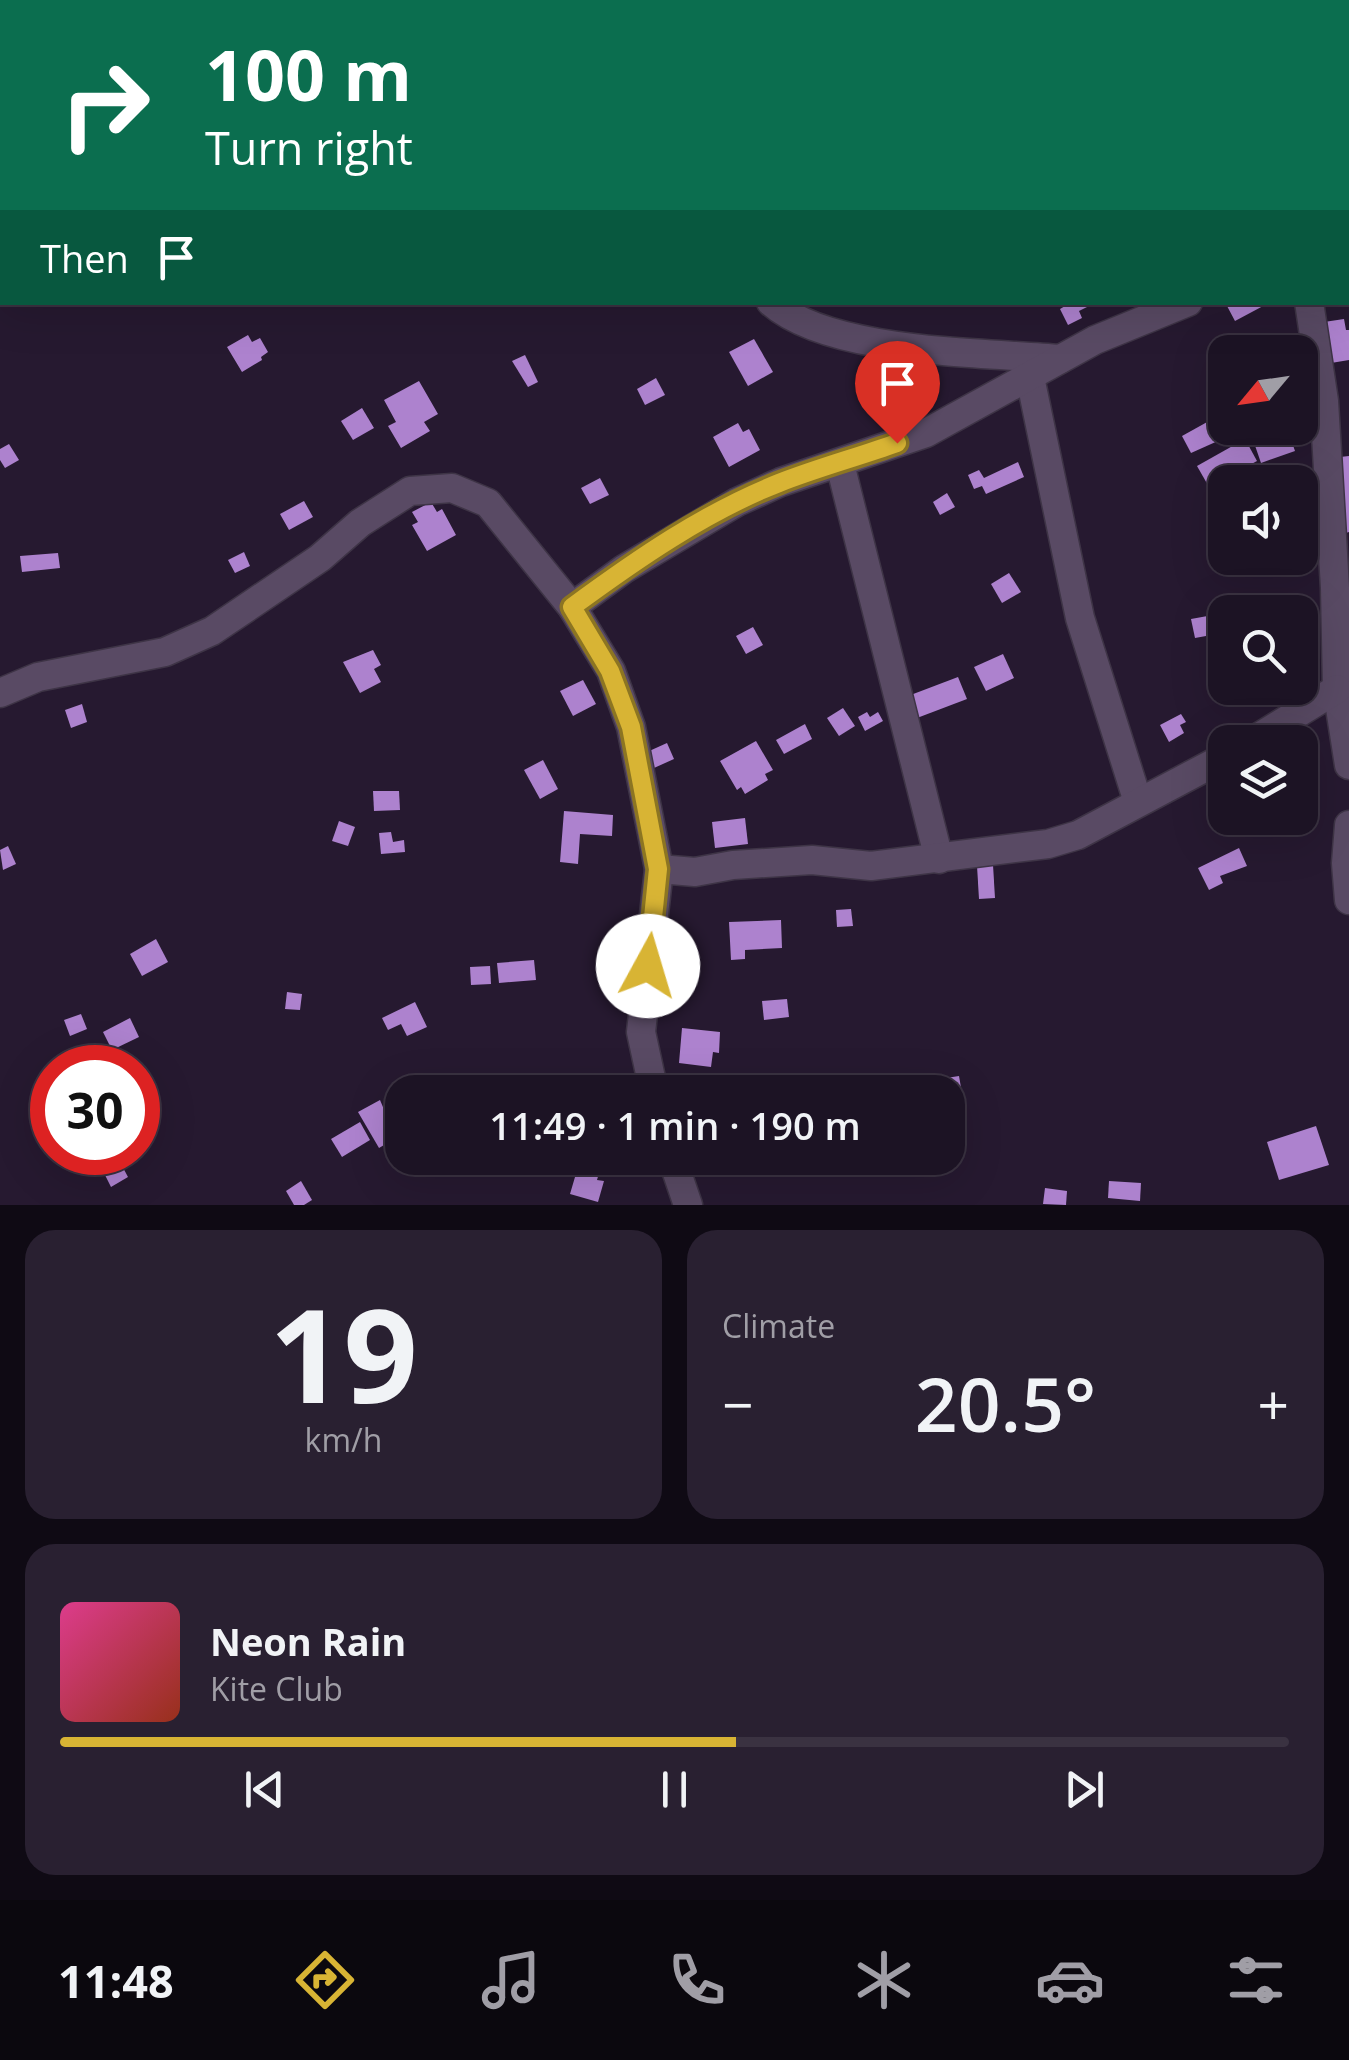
<!DOCTYPE html>
<html lang="en">
<head>
<meta charset="utf-8">
<style>
	:root { --surface:#1c1324; --page:#292031; --text:#f1f3f6; --muted:#a09ea6; --line:#3a3241; --accent:#d8b434 }
	body { margin:0; font-family:"Open Sans",sans-serif; background:var(--page); color:var(--text); height:100vh; display:flex; flex-direction:column; font-size:38px; white-space:nowrap }
	* { box-sizing:border-box; margin:0 }
	p { font-size:32px; color:var(--muted) }
	.icon { flex:none; width:55px; height:55px; fill:none; stroke:currentColor; stroke-width:2; stroke-linecap:round; stroke-linejoin:round }
	.map { position:relative; height:1205px; overflow:hidden }
	.drawer { display:flex; flex-direction:column; gap:25px; padding:25px; background:#0f0a14; flex:1 }
	.drawer>* { flex:none }
	.top-card { position:absolute; left:0px; top:0px; width:1350px; height:305px; box-shadow:0 10px 40px #0002,0 0 0 2px var(--line); background:#0b6e4f; color:#fff; overflow:hidden }
	.needle { width:65px; rotate:241deg }
	.buttons { position:absolute; left:1208px; top:335px; display:grid; gap:20px }
	.buttons a { display:grid; place-items:center; width:110px; height:110px; border-radius:20px; background:var(--surface); box-shadow:0 10px 40px #0002,0 0 0 2px var(--line); font-size:50px }
	.speed { position:absolute; left:30px; top:1045px; display:flex; gap:20px; font-size:50px; font-weight:700; text-align:center }
	.speed>* { display:grid; place-content:center; width:130px; height:130px; border-radius:50%; background:var(--surface); box-shadow:0 10px 40px #0002,0 0 0 2px var(--line); line-height:1 }
	.speed .limit { border:15px solid #d22; background:#fff; color:#111 }
	.pin { position:absolute; display:grid; place-items:center; width:85px; height:85px; color:#fff; margin:-102px -42px; border-radius:50% 50% 50% 0; rotate:-45deg; box-shadow:0 0 10px #0007 }
	.pin .icon { rotate:45deg }
	.me { position:absolute; width:110px; margin:-55px; rotate:6deg; stroke-linejoin:round; filter:drop-shadow(0 0 8px #0008) }
	.turn { display:flex; align-items:center; gap:35px; height:210px; padding:0 40px; font-size:45px }
	.turn .icon { width:130px; height:130px; stroke-width:2.5 }
	.turn b { display:block; font-size:70px; line-height:85px }
	.then { display:flex; align-items:center; height:95px; padding:0 40px; background:#0003; gap:20px; font-size:38px }
	.big { font-size:75px; font-weight:600; line-height:1.1 }
	.drawer .widget { flex:1; display:flex; flex-direction:column; justify-content:center; gap:15px; min-width:0; padding:0 35px; border-radius:30px; background:var(--page) }
	.drawer .dial { align-items:center; gap:0 }
	.dial b { font-size:130px; line-height:1 }
	.song { display:flex; align-items:center; gap:30px }
	.cover { width:120px; height:120px; border-radius:15px; background:linear-gradient(135deg,hsl(330 70% 55%),hsl(10 70% 35%)) }
	.played { height:10px; border-radius:5px; background:linear-gradient(90deg,var(--accent) 55%,var(--line) 55%) }
	.keys { display:flex; justify-content:space-around; direction:ltr }
	.heat { display:flex; justify-content:space-between; align-items:center; font-size:55px; direction:ltr }
	.drawer .tiles { flex:1; display:grid; gap:25px; grid-template-columns:1fr 1fr }
	.widget:last-child { grid-column:span 2 }
	.trip { position:absolute; left:385px; top:1075px; width:580px; height:100px; border-radius:30px; background:var(--surface); box-shadow:0 10px 40px #0002,0 0 0 2px var(--line); font-weight:600; line-height:100px; text-align:center }
	.menu { display:flex; height:160px; justify-content:space-around; align-items:center; background:#0b080e; color:var(--muted) }
	.menu .icon { width:70px; height:70px }
	.menu .current { color:var(--accent) }
	.menu b { font-size:45px; color:var(--text) }
	.map>svg:first-child { display:block }
</style>
</head>
<body>
<div class="map">
<svg width="1349" height="1205" viewBox="0 0 1349 1205">
	<rect width="100%" height="100%" fill="#261930"/>
	<g fill="#ad82ce">
		<path d="M1072 302H1085L1087 307 1079 311 1082 318 1068 325 1060 309Z"/>
		<path d="M1234 302H1264L1265 305 1235 321 1227 306Z"/>
		<path d="M1344 319 1346 330H1349V360L1331 363 1324 322Z"/>
		<path d="M248 335 252 342 260 338 268 352 261 357 262 360 242 372 227 347Z"/>
		<path d="M754 339 773 372 748 386 729 352Z"/>
		<path d="M525 355 538 382 528 387 512 361Z"/>
		<path d="M656 378 665 395 645 405 637 389Z"/>
		<path d="M419 381 438 414 424 422 430 431 401 448 388 426 396 422 384 400Z"/>
		<path d="M362 408 374 428 353 440 341 421Z"/>
		<path d="M1218 416 1229 436 1191 453 1182 436Z"/>
		<path d="M738 423 743 432 749 429 760 450 729 467 713 437Z"/>
		<path d="M1249 428H1262L1263 431 1287 428 1295 451 1261 463Z"/>
		<path d="M1245 439 1257 461 1209 487 1197 466Z"/>
		<path d="M9 444 19 460 5 468 0 460V449Z"/>
		<path d="M1349 456V532L1346 533 1340 457Z"/>
		<path d="M1018 462 1024 477 986 494 982 486 974 489 968 475 979 470 984 478Z"/>
		<path d="M600 478 609 495 590 504 581 488Z"/>
		<path d="M1225 483V514L1222 515 1211 489Z"/>
		<path d="M947 493 955 507 940 515 933 502Z"/>
		<path d="M304 501 313 517 289 530 280 514Z"/>
		<path d="M431 502 437 512 442 509 456 535 427 551 412 525 418 522 412 512Z"/>
		<path d="M244 552 250 566 235 573 228 560Z"/>
		<path d="M58 553 60 568 22 572 20 556Z"/>
		<path d="M1009 573 1021 592 1002 603 991 584Z"/>
		<path d="M1213 615 1217 634 1195 638 1191 619Z"/>
		<path d="M753 627 763 645 746 654 736 636Z"/>
		<path d="M373 650 381 665 374 669 381 682 360 693 343 662Z"/>
		<path d="M1003 654 1014 678 986 691 974 667Z"/>
		<path d="M958 677 967 699 917 718 908 696Z"/>
		<path d="M583 680 596 704 573 716 560 691Z"/>
		<path d="M82 704 87 722 71 728 65 710Z"/>
		<path d="M843 708 855 726 839 736 827 718Z"/>
		<path d="M867 712 870 717 878 712 883 721 865 731 858 717Z"/>
		<path d="M1181 714 1186 722 1180 725 1184 733 1169 742 1160 725Z"/>
		<path d="M805 724 812 739 784 754 776 740Z"/>
		<path d="M756 741 773 770 765 774 768 780 745 794 741 787 737 790 720 761Z"/>
		<path d="M667 743 674 759 654 768 647 752Z"/>
		<path d="M543 760 558 789 540 799 524 770Z"/>
		<path d="M373 791H399L400 810 374 811Z"/>
		<path d="M564 811 613 815 612 836 580 834 578 864 560 862Z"/>
		<path d="M745 818 748 844 715 848 712 822Z"/>
		<path d="M339 821 355 827 348 846 332 841Z"/>
		<path d="M391 832 393 842 404 840 405 852 381 854 379 833Z"/>
		<path d="M8 846 16 864 3 870 0 850Z"/>
		<path d="M1239 848 1247 866 1220 876 1223 883 1209 890 1198 868Z"/>
		<path d="M993 865 995 898 979 899 977 866Z"/>
		<path d="M851 909 853 926 837 927 836 910Z"/>
		<path d="M781 920 782 948 745 950V959L731 960 729 922Z"/>
		<path d="M156 939 168 962 142 976 130 954Z"/>
		<path d="M534 960 536 980 499 983 497 963Z"/>
		<path d="M490 966 491 984 471 985 470 967Z"/>
		<path d="M287 992 302 994 300 1010 285 1009Z"/>
		<path d="M787 999 789 1017 764 1020 762 1001Z"/>
		<path d="M415 1002 427 1027 407 1036 401 1024 388 1030 382 1018Z"/>
		<path d="M81 1014 87 1029 70 1036 64 1020Z"/>
		<path d="M130 1018 139 1037 112 1050 103 1032Z"/>
		<path d="M682 1028 720 1032 719 1053 713 1052 711 1067 679 1063Z"/>
		<path d="M959 1076 964 1105 948 1107V1092H935L933 1080Z"/>
		<path d="M380 1100 396 1138 379 1148 358 1112Z"/>
		<path d="M360 1122 370 1140 342 1157 331 1139Z"/>
		<path d="M1316 1126 1329 1165 1279 1180 1267 1142Z"/>
		<path d="M580 1160 601 1166 597 1180 604 1181 598 1202 570 1194Z"/>
		<path d="M121 1164 128 1177 111 1187 104 1173Z"/>
		<path d="M301 1181 312 1200 304 1205H294L286 1191Z"/>
		<path d="M1109 1181 1141 1183 1140 1201 1108 1198Z"/>
		<path d="M1045 1188 1067 1191 1066 1205 1043 1204Z"/>
	</g>
	<g fill="none" stroke-linecap="round" stroke-linejoin="round">
		<defs>
			<g id="minor">
				<path d="M256 0 400 2"/>
				<path d="M1282 0V2"/>
				<path d="M1348 210 1349 208"/>
				<path d="M771 302C830 354 983 352 1060 359"/>
				<path d="M1309 302 1324 401 1335 588 1337 689 1349 765"/>
				<path d="M1030 377 1080 618 1138 802"/>
				<path d="M840 464 939 859"/>
				<path d="M572 607 624 569 737 502 781 482 926 433 1095 340 1188 302"/>
				<path d="M0 693 38 677 165 652 212 631 320 558 360 523 410 491 452 488 488 503 572 607 611 671 631 727 659 869 641 1032 654 1092"/>
				<path d="M1251 742 1337 689"/>
				<path d="M1349 825 1346 863 1349 900"/>
				<path d="M659 869 695 872 733 865 812 860 871 866 1048 844 1078 835 1225 757"/>
				<path d="M672 1158 688 1205"/>
			</g>
		</defs>
		<use href="#minor" stroke="#3e3446" stroke-width="31"/>
		<use href="#minor" stroke="#594a64" stroke-width="28"/>
	</g>
	<g fill="none" stroke-linecap="round" stroke-linejoin="round">
		<defs>
			<path id="route" d="M648 966 658 869 631 727 610 671 572 607C636 560 705 512 779 483 817 468 858 457 897 443"/>
		</defs>
		<use href="#route" stroke="#8c7522" stroke-width="25"/>
		<use href="#route" stroke="#d8b434" stroke-width="18"/>
	</g>
</svg>
<div class="buttons">
<a><svg class="needle" viewBox="-14 -14 28 28"><path d="M0-13l5 13h-10z" fill="#e53935"/><path d="M0 13l5-13h-10z" fill="#a09ea6"/></svg></a>
<a><svg class="icon" aria-label="sound" viewBox="0 0 24 24"><path d="M4 9h4l5-4v14l-5-4H4zM17 9q2 3 0 6"/></svg></a>
<a><svg class="icon" aria-label="search" viewBox="0 0 24 24"><circle cx="10" cy="10" r="6"/><path d="M15 15l6 6"/></svg></a>
<a><svg class="icon" aria-label="layers" viewBox="0 0 24 24"><path d="M12 4l9 5-9 5-9-5zM3 14l9 5 9-5"/></svg></a>
</div>
<div class="speed"><div class="limit">30</div></div>
<div class="pin" style="left:897px;top:443px;background:#d93025"><svg class="icon" aria-label="arrive" viewBox="0 0 24 24"><path d="M6 21V4h12l-3 4 3 4H6"/></svg></div>
<svg class="me" style="left:648px;top:966px" viewBox="-20 -20 40 40"><circle r="19" fill="#fff"/><path d="M0-13L10 11 0 6-10 11z" fill="#d8b434"/></svg>
<div class="trip">11:49 · 1 min · 190 m</div>
<div class="top-card">
<div class="turn"><svg class="icon" aria-label="right" viewBox="0 0 24 24"><path d="M7 20v-9h11M14 6l5 5-5 5"/></svg><div><b>100 m</b>Turn right</div></div>
<div class="then">Then<svg class="icon" aria-label="arrive" viewBox="0 0 24 24"><path d="M6 21V4h12l-3 4 3 4H6"/></svg></div>
</div>
</div>
<section class="drawer">
<div class="tiles">
<div class="widget dial"><b>19</b><p>km/h</p></div>
<div class="widget"><p>Climate</p>
<div class="heat"><a>−</a><b class="big">20.5°</b><a>+</a></div>
</div>
<div class="widget">
<div class="song"><i class="cover"></i><div><b>Neon Rain</b><p>Kite Club</p></div></div>
<div class="played"></div>
<div class="keys"><svg class="icon" aria-label="previous" viewBox="0 0 24 24"><path d="M18 5L8 12l10 7zM5 5v14"/></svg><svg class="icon" aria-label="pause" viewBox="0 0 24 24"><path d="M8 5v14M16 5v14"/></svg><svg class="icon" aria-label="next" viewBox="0 0 24 24"><path d="M6 5l10 7-10 7zM19 5v14"/></svg></div>
</div>
</div>
</section>
<nav class="menu">
<b>11:48</b>
<svg class="icon current" aria-label="directions" viewBox="0 0 24 24"><path d="M12 3l9 9-9 9-9-9zM9 14v-3h6M13 9l2 2-2 2"/></svg>
<svg class="icon" aria-label="music" viewBox="0 0 24 24"><path d="M9 18V5l10-2v13"/><circle cx="6" cy="18" r="3"/><circle cx="16" cy="16" r="3"/></svg>
<svg class="icon" aria-label="phone" viewBox="0 0 24 24"><path d="M5 4h4l2 5-3 2q2 4 5 5l2-3 5 2v4C11 20 4 13 5 4z"/></svg>
<svg class="icon" aria-label="climate" viewBox="0 0 24 24"><path d="M12 3v18M4 7l16 10M4 17L20 7"/></svg>
<svg class="icon" aria-label="car" viewBox="0 0 24 24"><path d="M5 17H2v-5l4-1 3-4h7l3 4 3 1v5h-3M9 17h6M6 11h13"/><circle cx="7" cy="17" r="2"/><circle cx="17" cy="17" r="2"/></svg>
<svg class="icon" aria-label="filters" viewBox="0 0 24 24"><path d="M4 7h16M4 17h16"/><circle cx="9" cy="7" r="2"/><circle cx="15" cy="17" r="2"/></svg>
</nav>
</body>
</html>
